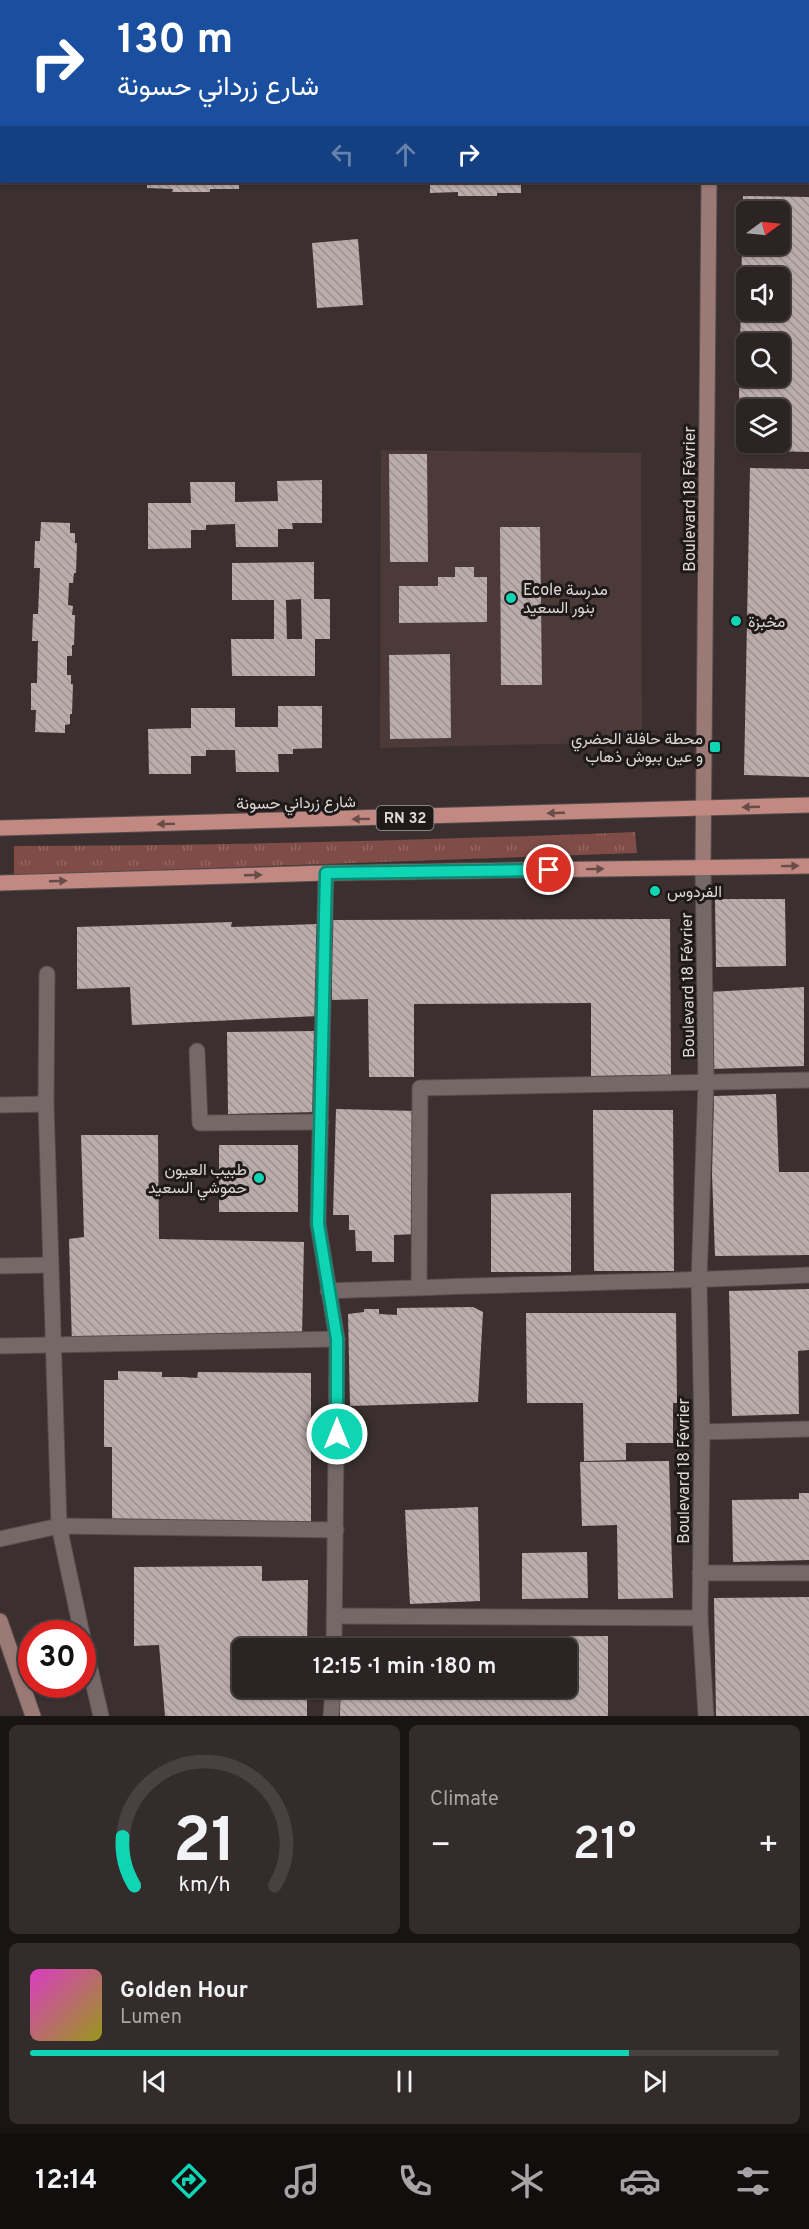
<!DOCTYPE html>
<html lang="en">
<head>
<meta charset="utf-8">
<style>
	:root { --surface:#2c2423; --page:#342c2b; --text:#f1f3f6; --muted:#a6a4a6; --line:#484141; --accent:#10d5b4 }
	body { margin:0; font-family:Overpass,Vazirmatn,sans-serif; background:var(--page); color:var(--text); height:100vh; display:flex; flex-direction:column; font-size:22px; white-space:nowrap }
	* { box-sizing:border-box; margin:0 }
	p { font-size:20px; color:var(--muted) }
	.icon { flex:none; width:33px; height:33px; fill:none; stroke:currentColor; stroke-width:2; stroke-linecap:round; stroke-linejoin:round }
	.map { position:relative; height:1716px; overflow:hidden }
	.side { display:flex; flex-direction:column; gap:9px; padding:9px; background:#181413; flex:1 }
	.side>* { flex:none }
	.guide { position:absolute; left:0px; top:0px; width:810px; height:183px; box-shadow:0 2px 4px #0004,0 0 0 2px var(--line); background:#1a4fa0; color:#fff; overflow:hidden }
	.needle { width:39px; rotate:75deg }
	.controls { position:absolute; left:736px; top:201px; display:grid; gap:12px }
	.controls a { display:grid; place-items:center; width:54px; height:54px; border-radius:9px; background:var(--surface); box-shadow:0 2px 4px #0004,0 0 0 2px var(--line); font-size:30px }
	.speed { position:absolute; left:18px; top:1620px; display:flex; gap:12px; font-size:30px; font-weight:700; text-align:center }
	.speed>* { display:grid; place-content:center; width:78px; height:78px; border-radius:50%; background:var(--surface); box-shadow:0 2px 4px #0004,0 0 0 2px var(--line); line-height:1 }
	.speed .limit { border:9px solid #d22; background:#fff; color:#111 }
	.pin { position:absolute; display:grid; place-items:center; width:51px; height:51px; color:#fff; margin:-26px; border:3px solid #fff; border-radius:50%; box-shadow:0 2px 6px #0007 }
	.me { position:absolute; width:66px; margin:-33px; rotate:0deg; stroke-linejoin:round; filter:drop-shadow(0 0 4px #0008) }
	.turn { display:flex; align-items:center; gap:21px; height:126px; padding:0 18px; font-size:27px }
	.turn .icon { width:78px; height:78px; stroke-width:2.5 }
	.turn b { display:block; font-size:42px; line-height:51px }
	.lanes { display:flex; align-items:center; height:57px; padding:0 18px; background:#0003; justify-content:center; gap:30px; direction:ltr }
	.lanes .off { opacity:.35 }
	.big { font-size:45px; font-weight:600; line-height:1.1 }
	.side .widget { flex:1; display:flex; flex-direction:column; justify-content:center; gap:9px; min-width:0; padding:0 21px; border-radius:9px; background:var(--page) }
	.side .dial { align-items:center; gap:0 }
	.dial svg { height:156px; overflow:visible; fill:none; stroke:var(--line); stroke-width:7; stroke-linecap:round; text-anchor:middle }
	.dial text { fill:var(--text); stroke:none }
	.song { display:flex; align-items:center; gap:18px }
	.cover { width:72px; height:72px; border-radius:9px; background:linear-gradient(135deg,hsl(310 70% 55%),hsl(60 70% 35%)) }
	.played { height:6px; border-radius:3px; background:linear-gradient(90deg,var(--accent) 80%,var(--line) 80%) }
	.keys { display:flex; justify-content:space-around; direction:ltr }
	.heat { display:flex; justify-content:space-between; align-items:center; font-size:33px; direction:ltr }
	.side .tiles { flex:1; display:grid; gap:9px; grid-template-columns:1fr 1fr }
	.widget:last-child { grid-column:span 2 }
	.trip { position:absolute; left:232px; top:1638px; width:345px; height:60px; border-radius:9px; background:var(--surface); box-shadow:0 2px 4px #0004,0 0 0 2px var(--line); font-weight:600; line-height:60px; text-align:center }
	.dock { display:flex; height:96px; justify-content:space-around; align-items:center; background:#120e0e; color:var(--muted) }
	.dock .icon { width:42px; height:42px }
	.dock .selected { color:var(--accent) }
	.dock b { font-size:27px; color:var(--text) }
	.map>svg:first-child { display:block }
</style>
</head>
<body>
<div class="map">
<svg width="809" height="1716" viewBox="0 0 809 1716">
	<defs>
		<pattern id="grass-tufts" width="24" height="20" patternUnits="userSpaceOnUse" patternTransform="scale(1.5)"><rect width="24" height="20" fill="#804c47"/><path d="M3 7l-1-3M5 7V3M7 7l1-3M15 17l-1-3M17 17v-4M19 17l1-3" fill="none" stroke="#926561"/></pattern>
		<pattern id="building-back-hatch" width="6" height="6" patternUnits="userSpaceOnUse" patternTransform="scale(1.5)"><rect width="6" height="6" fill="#b9acaa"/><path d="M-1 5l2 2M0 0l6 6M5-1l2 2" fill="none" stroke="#9c9190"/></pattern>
	</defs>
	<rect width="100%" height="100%" fill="#3b302f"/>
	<path fill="#4b3a38" d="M381 450 641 453 642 742 380 748Z"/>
	<path fill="url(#grass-tufts)" d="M635 832 637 853 14 875V846C222 846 428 840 635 832Z"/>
	<g fill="url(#building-back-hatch)" fill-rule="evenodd">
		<path d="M147 182H239V189H210V192H172L173 189 147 188Z"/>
		<path d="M430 182H521V193H497V196H458V192L430 193Z"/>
		<path d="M743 196 809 197V452L738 450ZM747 212H780V244H747ZM747 278H780V310H747ZM747 344H780V376H747ZM747 410H780V442H747Z"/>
		<path d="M358 239 363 305 317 308 312 243Z"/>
		<path d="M389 454H427L428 562H390Z"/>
		<path d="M750 468 809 469V777L744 775Z"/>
		<path d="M322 480V523H292L293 529H278V547H236L235 524 206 525V530H191V548L148 549V503H191L190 482H235V502L278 501 277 481Z"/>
		<path d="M41 522 70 523V533H75V543H77L76 573H74L73 583H69L68 605 73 606 72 615H75L74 645H72V656H67V675H71V684H73L72 714H70V724L65 725V733L35 732 36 710H31V683H37L38 641H32L33 614H38L40 568H34L35 541H40Z"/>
		<path d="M500 527H540L542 685H501Z"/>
		<path d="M314 562V599H330V639H315V676H232L231 639H274V600H232V563ZM301 599 302 639H287L286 600Z"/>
		<path d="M455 567H474V577H487V622L399 623V586H438V577H455Z"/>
		<path d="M450 654 451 738 390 739 389 655Z"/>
		<path d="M278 706H322V748L293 749V754H278L279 772H236L235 750H206V756H191V774H149L148 729 191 728V708H235V727H278Z"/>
		<path d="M715 899H785L786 966 716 967Z"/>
		<path d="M670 919 671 1075 591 1076V1003L414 1004V1077H369L368 999 332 1000V920Z"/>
		<path d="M232 922 231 927 317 924 318 1016 132 1025 130 987 77 989V927Z"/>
		<path d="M804 987V1066L711 1069 708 992Z"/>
		<path d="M314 1031 316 1112 228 1114 227 1032Z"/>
		<path d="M776 1094 779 1172H809V1255L715 1256 712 1174 714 1096Z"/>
		<path d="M336 1109 417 1111 416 1234 394 1235V1262H372V1251H356L355 1230H349V1215H333Z"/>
		<path d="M593 1110H673L674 1271H594Z"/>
		<path d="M81 1135H158L159 1239 304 1242 302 1337 72 1345 69 1239 84 1237Z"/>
		<rect x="219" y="1145" width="79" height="67"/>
		<path d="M571 1193V1272H491V1194Z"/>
		<path d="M809 1289V1350L798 1351 799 1414 732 1416 729 1291Z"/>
		<path d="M473 1307 483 1312 478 1402 350 1406 348 1314 364 1312V1309H379V1314L397 1315V1308Z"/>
		<path d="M526 1313H676L677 1403H673V1443H626V1460L584 1461 583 1403H527Z"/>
		<path d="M118 1371 162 1372V1377H183L197 1378 198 1372 311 1373V1524L112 1523V1447H104V1380H118Z"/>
		<path d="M669 1461 673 1598 618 1599 617 1525 582 1526 580 1462Z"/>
		<path d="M799 1493H809V1560L733 1562 732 1500 799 1499Z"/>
		<path d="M478 1507 480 1601 410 1604 405 1510Z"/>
		<path d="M587 1552 588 1598 522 1599V1553Z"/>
		<path d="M262 1566V1581L308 1580 307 1648H243V1688H307V1716H165L159 1645 134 1646V1567Z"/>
		<path d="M809 1597V1716H716L714 1598Z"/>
		<path d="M608 1636V1716H340L339 1688H567V1648H337L336 1645 368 1637Z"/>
	</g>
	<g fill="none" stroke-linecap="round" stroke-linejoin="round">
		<defs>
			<g id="minor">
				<path d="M161 0V2"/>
				<path d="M357 2V0"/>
				<path d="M515 2V0"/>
				<path d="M703 867 706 1082 699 1281 702 1432 700 1618 706 1716"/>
				<path d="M326 873 318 1224 337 1339 334 1648"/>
				<path d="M47 974 46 1104 59 1526 82 1634"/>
				<path d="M197 1051 200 1123 321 1122"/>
				<path d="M0 1105 46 1104"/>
				<path d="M0 1266 49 1265"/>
				<path d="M419 1287 420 1088 809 1080"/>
				<path d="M328 1291C489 1284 649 1283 809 1275"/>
				<path d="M0 1346 337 1339"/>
				<path d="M702 1432 809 1429"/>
				<path d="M0 1539 59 1526 336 1530"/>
				<path d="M700 1573H809"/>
				<path d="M336 1616 700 1618"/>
				<path d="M82 1634 101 1716"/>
				<path d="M331 1716 333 1688"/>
			</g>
			<g id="secondary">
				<path d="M711 2V0"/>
				<path d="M703 867 709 182"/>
				<path d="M0 1621 33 1716"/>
			</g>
			<g id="primary">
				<path d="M0 828 809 805"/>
				<path d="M0 883 326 873 809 866"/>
			</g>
		</defs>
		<use href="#minor" stroke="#574d4d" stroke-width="17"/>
		<use href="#secondary" stroke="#574d4d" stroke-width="17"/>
		<use href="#primary" stroke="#574d4d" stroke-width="17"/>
		<use href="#minor" stroke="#756968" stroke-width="15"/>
		<use href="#secondary" stroke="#9b7975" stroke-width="15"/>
		<use href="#primary" stroke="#c28882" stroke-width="15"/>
	</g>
	<defs><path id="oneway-solid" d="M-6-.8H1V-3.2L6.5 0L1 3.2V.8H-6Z" transform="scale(1.5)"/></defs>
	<g fill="#684c48">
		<use href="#oneway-solid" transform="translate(751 807) rotate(178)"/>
		<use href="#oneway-solid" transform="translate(556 813) rotate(178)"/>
		<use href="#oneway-solid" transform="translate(361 819) rotate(179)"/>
		<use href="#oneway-solid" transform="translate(166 824) rotate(179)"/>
		<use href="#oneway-solid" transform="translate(790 866) rotate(-1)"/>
		<use href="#oneway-solid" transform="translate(595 869) rotate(-1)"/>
		<use href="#oneway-solid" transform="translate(253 875) rotate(-2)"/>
		<use href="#oneway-solid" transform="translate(58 881) rotate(-2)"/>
	</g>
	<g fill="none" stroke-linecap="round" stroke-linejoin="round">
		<defs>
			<path id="route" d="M337 1434V1339L318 1224 326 873 549 870"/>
		</defs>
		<use href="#route" stroke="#0a8a75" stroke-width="15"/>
		<use href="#route" stroke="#10d5b4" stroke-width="10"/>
	</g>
	<g fill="#10d5b4" stroke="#1f1a19" stroke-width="2">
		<circle cx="511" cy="598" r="6"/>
		<circle cx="736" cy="621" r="6"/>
		<rect x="709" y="741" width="12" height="12" rx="3"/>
		<circle cx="655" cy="891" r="6"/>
		<circle cx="259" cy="1178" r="6"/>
	</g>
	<g text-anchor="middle" stroke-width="6" stroke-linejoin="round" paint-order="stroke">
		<rect fill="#1f1a19" stroke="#a59e9e" stroke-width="1.5" x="376.5" y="806" width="57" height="24" rx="4.5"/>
		<g font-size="15" font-weight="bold" fill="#ded7d7">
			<text x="405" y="823">RN 32</text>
		</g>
		<g font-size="16" fill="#ded7d7" stroke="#1f1a19">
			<text transform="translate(689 499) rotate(-90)" y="6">Boulevard 18 Février</text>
			<text transform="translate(296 802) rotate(-1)" y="6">شارع زرداني حسونة</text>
			<text transform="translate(687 985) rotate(-91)" y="6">Boulevard 18 Février</text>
			<text transform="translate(683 1471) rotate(-90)" y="6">Boulevard 18 Février</text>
		</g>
		<g font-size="16" fill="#ded7d7" stroke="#1f1a19" text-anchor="start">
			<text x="523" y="595">Ecole مدرسة<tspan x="523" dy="18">بنور السعيد</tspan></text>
			<text x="748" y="627">مخبزة</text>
			<text x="703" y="744" text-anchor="end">محطة حافلة الحضري<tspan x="703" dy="18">و عين ببوش ذهاب</tspan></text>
			<text x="667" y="897">الفردوس</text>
			<text x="247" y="1175" text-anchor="end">طبيب العيون<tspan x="247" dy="18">حموشي السعيد</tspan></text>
		</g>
	</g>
</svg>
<div class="controls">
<a><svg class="needle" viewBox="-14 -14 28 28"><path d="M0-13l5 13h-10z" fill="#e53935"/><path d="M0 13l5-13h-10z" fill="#a6a4a6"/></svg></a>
<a><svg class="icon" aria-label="sound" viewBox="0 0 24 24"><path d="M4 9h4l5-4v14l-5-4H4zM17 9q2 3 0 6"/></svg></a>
<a><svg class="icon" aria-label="search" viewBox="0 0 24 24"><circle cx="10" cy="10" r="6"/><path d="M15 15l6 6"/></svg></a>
<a><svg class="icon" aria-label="layers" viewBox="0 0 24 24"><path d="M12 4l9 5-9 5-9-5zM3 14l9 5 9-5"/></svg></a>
</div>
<div class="speed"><div class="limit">30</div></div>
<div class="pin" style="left:549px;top:870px;background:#d93025"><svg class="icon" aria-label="arrive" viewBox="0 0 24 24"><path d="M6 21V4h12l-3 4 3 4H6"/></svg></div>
<svg class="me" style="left:337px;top:1434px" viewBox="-20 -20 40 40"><circle r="17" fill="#10d5b4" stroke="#fff" stroke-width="3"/><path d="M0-11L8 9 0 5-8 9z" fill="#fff"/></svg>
<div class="trip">12:15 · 1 min · 180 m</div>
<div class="guide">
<div class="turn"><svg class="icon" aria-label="right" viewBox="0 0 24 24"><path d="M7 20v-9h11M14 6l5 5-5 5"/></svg><div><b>130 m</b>شارع زرداني حسونة</div></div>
<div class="lanes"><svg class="icon off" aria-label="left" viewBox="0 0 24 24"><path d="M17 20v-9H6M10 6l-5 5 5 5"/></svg><svg class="icon off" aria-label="ahead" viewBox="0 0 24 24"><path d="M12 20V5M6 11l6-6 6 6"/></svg><svg class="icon" aria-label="right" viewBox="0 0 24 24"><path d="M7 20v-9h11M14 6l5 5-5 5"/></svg></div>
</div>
</div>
<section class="side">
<div class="tiles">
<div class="widget dial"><svg viewBox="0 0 100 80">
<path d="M14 69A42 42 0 1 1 86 69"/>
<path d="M14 69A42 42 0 0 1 8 44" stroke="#10d5b4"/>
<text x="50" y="56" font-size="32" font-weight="700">21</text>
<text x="50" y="72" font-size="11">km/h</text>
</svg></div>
<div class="widget"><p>Climate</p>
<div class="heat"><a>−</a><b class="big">21°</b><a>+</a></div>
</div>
<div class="widget">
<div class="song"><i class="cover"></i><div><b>Golden Hour</b><p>Lumen</p></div></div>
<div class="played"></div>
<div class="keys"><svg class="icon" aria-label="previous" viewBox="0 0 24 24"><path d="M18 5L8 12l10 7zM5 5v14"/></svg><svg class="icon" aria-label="pause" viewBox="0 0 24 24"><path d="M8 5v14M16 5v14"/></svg><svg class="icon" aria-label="next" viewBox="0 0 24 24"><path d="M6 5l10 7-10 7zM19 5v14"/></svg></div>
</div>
</div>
</section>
<nav class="dock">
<b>12:14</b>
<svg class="icon selected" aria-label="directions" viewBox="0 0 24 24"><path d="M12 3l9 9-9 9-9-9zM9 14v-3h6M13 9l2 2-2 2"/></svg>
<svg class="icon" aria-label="music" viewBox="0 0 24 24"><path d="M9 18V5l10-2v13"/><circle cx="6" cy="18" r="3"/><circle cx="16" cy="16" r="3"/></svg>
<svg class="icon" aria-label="phone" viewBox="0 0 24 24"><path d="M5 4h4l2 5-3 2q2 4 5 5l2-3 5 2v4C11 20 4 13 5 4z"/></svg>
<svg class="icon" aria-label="climate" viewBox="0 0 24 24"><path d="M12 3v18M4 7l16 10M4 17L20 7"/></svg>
<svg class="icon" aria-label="car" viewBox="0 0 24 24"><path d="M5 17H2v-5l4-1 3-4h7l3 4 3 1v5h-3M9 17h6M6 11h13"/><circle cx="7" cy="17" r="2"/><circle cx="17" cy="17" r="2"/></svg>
<svg class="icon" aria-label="filters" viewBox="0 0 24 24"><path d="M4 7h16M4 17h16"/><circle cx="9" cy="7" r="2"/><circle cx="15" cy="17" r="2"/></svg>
</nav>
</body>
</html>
